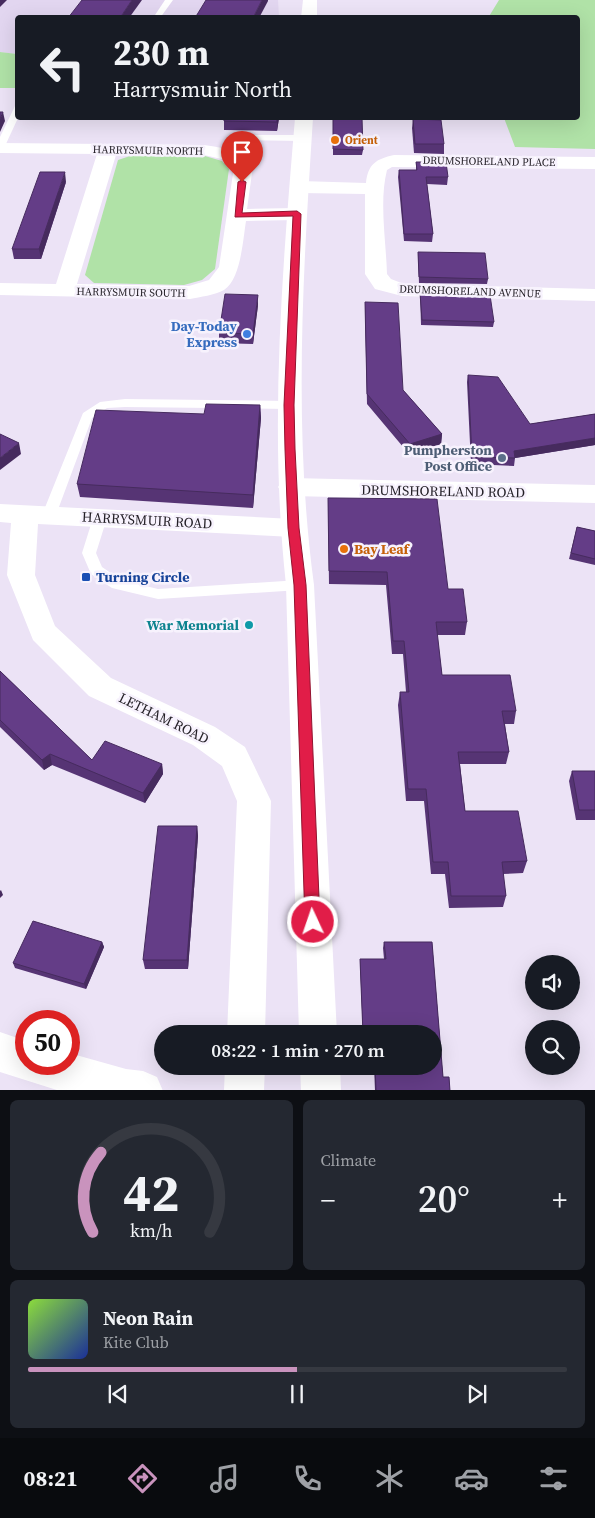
<!DOCTYPE html>
<html lang="en">
<head>
<meta charset="utf-8">
<style>
	:root { --surface:#171b24; --page:#242831; --text:#f1f3f6; --muted:#9ea1a6; --line:#363941; --accent:#c993bd }
	body { margin:0; font-family:"Source Serif 4",serif; background:var(--page); color:var(--text); height:100vh; display:flex; flex-direction:column; font-size:19px; white-space:nowrap }
	* { box-sizing:border-box; margin:0 }
	p { font-size:16px; color:var(--muted) }
	.icon { flex:none; width:28px; height:28px; fill:none; stroke:currentColor; stroke-width:2; stroke-linecap:round; stroke-linejoin:round }
	.map { position:relative; height:1090px; overflow:hidden }
	.panel { display:flex; flex-direction:column; gap:10px; padding:10px; background:#0d0f14; flex:1 }
	.panel>* { flex:none }
	.top-card { position:absolute; left:15px; top:15px; width:565px; height:105px; border-radius:5px; box-shadow:0 5px 20px #0002; background:#171b24; color:var(--text); overflow:hidden }
	.tools { position:absolute; left:525px; top:955px; display:grid; gap:10px }
	.tools a { display:grid; place-items:center; width:55px; height:55px; border-radius:50%; background:var(--surface); box-shadow:0 5px 20px #0002; font-size:25px }
	.speed { position:absolute; left:15px; top:1010px; display:flex; gap:10px; font-size:25px; font-weight:700; text-align:center }
	.speed>* { display:grid; place-content:center; width:65px; height:65px; border-radius:50%; background:var(--surface); box-shadow:0 5px 20px #0002; line-height:1 }
	.speed .limit { border:8px solid #d22; background:#fff; color:#111 }
	.pin { position:absolute; display:grid; place-items:center; width:42px; height:42px; color:#fff; margin:-51px -21px; border-radius:50% 50% 50% 0; rotate:-45deg; box-shadow:0 0 5px #0007 }
	.pin .icon { rotate:45deg }
	.me { position:absolute; width:55px; margin:-28px; rotate:357deg; stroke-linejoin:round; filter:drop-shadow(0 0 4px #0008) }
	.turn { display:flex; align-items:center; gap:18px; height:105px; padding:0 15px; font-size:22px }
	.turn .icon { width:65px; height:65px; stroke-width:2.5 }
	.turn b { display:block; font-size:35px; line-height:42px }
	.big { font-size:38px; font-weight:600; line-height:1.1 }
	.panel .widget { flex:1; display:flex; flex-direction:column; justify-content:center; gap:8px; min-width:0; padding:0 18px; border-radius:8px; background:var(--page) }
	.panel .dial { align-items:center; gap:0 }
	.dial svg { height:130px; overflow:visible; fill:none; stroke:var(--line); stroke-width:7; stroke-linecap:round; text-anchor:middle }
	.dial text { fill:var(--text); stroke:none }
	.song { display:flex; align-items:center; gap:15px }
	.cover { width:60px; height:60px; border-radius:8px; background:linear-gradient(135deg,hsl(90 70% 55%),hsl(230 70% 35%)) }
	.played { height:5px; border-radius:2px; background:linear-gradient(90deg,var(--accent) 50%,var(--line) 50%) }
	.keys { display:flex; justify-content:space-around; direction:ltr }
	.heat { display:flex; justify-content:space-between; align-items:center; font-size:28px; direction:ltr }
	.panel .tiles { flex:1; display:grid; gap:10px; grid-template-columns:1fr 1fr }
	.widget:last-child { grid-column:span 2 }
	.trip { position:absolute; left:154px; top:1025px; width:288px; height:50px; border-radius:25px; background:var(--surface); box-shadow:0 5px 20px #0002; font-weight:600; line-height:50px; text-align:center }
	.tab-bar { display:flex; height:80px; justify-content:space-around; align-items:center; background:#090b0e; color:var(--muted) }
	.tab-bar .icon { width:35px; height:35px }
	.tab-bar .on { color:var(--accent) }
	.tab-bar b { font-size:22px; color:var(--text) }
	.map>svg:first-child { display:block }
</style>
</head>
<body>
<div class="map">
<svg width="595" height="1091" viewBox="0 0 595 1091">
	<rect width="100%" height="100%" fill="#ece3f6"/>
	<path fill="#e2d6f0" d="M0 0H278L279 17 18 18 17 54 0 52Z"/>
	<g fill="#b0e2a7">
		<path d="M499 0H595V149L515 147 504 118H578V18H488Z"/>
		<path d="M0 52 17 54V88H0Z"/>
		<path d="M130 156H205L222 161 229 169 215 269 202 280 184 285 94 283 85 275 118 160Z"/>
	</g>
	<g fill="none" stroke-linecap="round" stroke-linejoin="round">
		<g fill="#fff" fill-rule="evenodd">
			<path d="M165 0H173L160 18H153Z"/>
			<path d="M15 106H18V118L5 146 0 149V137Z"/>
			<path d="M239 135H302L306 138 302 141 236 140V136Z"/>
			<path d="M125 399 289 401 295 405 289 409 125 407 107 408 92 418 56 515 54 518H44L42 515 83 413 100 402Z"/>
			<path d="M100 513 105 515 107 518 96 553 102 567 121 580 158 589 300 580 305 581 307 585 305 589 300 590 158 599 112 588 91 574 82 553 93 518 95 515Z"/>
		</g>
		<g fill="#fff" fill-rule="evenodd">
			<path d="M0 143 204 145C222 148 242 149 253 166L247 209 297 208 304 210 307 214 304 218 297 220 246 221C243 239 241 279 224 290 215 295 200 297 190 299L0 295V283L56 284 97 154 0 153ZM116 155H204L226 160 234 167 219 267 209 280 189 286 77 284Z"/>
			<path d="M394 155 595 157V169L392 167 387 170C379 201 386 240 387 274L391 279 404 284 595 289V301L402 296 375 289 365 274V194L300 193 293 191 290 187 293 183 300 181 366 183C368 164 376 159 394 155Z"/>
			<path d="M0 504 293 519 303 521 307 528 303 535 293 537 38 524 35 575 55 626 111 678 215 727 245 747 271 801 265 1034H227L237 801 222 766 193 745 89 696 33 640 7 575 11 523 0 522Z"/>
			<path d="M0 1032 26 1041V1064H69V1053L126 1069 143 1071 157 1077 163 1091H60L0 1072Z"/>
			<path d="M225 1066H265L264 1091H224Z"/>
		</g>
		<path fill="#fff" fill-rule="evenodd" d="M291 478 595 485V503L291 496 282 493 278 487 282 481Z"/>
		<g fill="#fff" fill-rule="evenodd">
			<path d="M303 0H317V18H301Z"/>
			<path d="M295 118H313C303 273 293 430 314 585L337 1034H299L286 585C269 430 282 273 295 118Z"/>
			<path d="M300 1066H340L341 1091H301Z"/>
		</g>
	</g>
	<g fill="#563474">
		<path d="M279 118 277 131 224 130V121Z"/>
		<path d="M333 118 363 150 362 155H333Z"/>
		<path d="M413 119 444 144V154L414 153 412 128Z"/>
		<path d="M416 162 448 177 447 185 427 184 433 234 432 242 404 241 398 177 399 170H416Z"/>
		<path d="M66 182 41 259H14L12 249Z"/>
		<path d="M418 252 488 279 487 284 419 283Z"/>
		<path d="M420 293 494 322 493 327 421 325Z"/>
		<path d="M365 302 403 390 442 434 441 444 409 454 367 404 365 312Z"/>
		<path d="M258 305 253 344 219 343V333Z"/>
		<path d="M468 375 530 424 595 414V445L515 458 514 466 471 464 467 382Z"/>
		<path d="M260 405 261 418 253 508 80 497 77 484 204 414Z"/>
		<path d="M328 498 448 589 467 622 465 635H437L442 675 516 711 514 724H505L509 752 506 764H460L465 811 527 861 523 873 503 874 506 896 503 907 449 908 445 874H431L424 801H406L398 705 400 692H406L403 654H392L386 585 329 584Z"/>
		<path d="M577 527 595 531V565L569 559Z"/>
		<path d="M0 671 92 760 162 764 163 774 145 803 52 765 44 770 0 727Z"/>
		<path d="M572 771H595V820H576L569 781Z"/>
		<path d="M197 826 198 836 188 969H145L143 960Z"/>
		<path d="M102 942 104 947 86 989 15 968 13 963Z"/>
		<path d="M384 942H432L443 1077H449L450 1091H375L374 1066H432V1034H363L360 965V959H384L383 948Z"/>
	</g>
	<g fill="#462b5e">
		<path d="M0 0H7L0 7Z"/>
		<path d="M132 0H142L129 18H120Z"/>
		<path d="M262 0H268V1L259 18H253Z"/>
		<path d="M3 112 5 121 0 132V119Z"/>
		<path d="M277 118H279L277 131Z"/>
		<path d="M65 172 66 182 41 259 39 249Z"/>
		<path d="M258 295V305L253 344V334Z"/>
		<path d="M260 405 261 418 253 508V495Z"/>
		<path d="M442 434 441 444 409 454 410 444Z"/>
		<path d="M595 438V445L515 458 514 451Z"/>
		<path d="M19 443 21 454 0 470V458Z"/>
		<path d="M50 754 52 765 44 770 42 760Z"/>
		<path d="M162 764 163 774 145 803 143 793Z"/>
		<path d="M197 826 198 836 188 969 187 960Z"/>
		<path d="M1 890 3 895 0 898V891Z"/>
		<path d="M102 942 104 947 86 989 84 984Z"/>
	</g>
	<g fill="#643d87" stroke="#462b5e">
		<path d="M82 0H132L120 18H68Z"/>
		<path d="M206 0H262L253 18H195Z"/>
		<path d="M492 16 522 17V18H492Z"/>
		<path d="M0 112H3L0 119Z"/>
		<path d="M224 118H277V122L224 121Z"/>
		<path d="M333 118H362L363 150 333 149Z"/>
		<path d="M413 119 441 120 444 144H415Z"/>
		<path d="M416 162H446L448 177H426L433 234H404L399 170H417Z"/>
		<path d="M40 172H65L39 249H12Z"/>
		<path d="M418 252 485 253 488 279 419 277Z"/>
		<path d="M420 293 490 295 494 322 422 320Z"/>
		<path d="M225 294 258 295 253 334 219 333Z"/>
		<path d="M365 302 398 303 403 390 442 434 410 444 367 394Z"/>
		<path d="M468 375 498 377 530 424 595 414V438L514 451 515 458 472 457Z"/>
		<path d="M206 404 260 405 253 495 77 484 96 410 204 414Z"/>
		<path d="M0 434 19 443 0 458Z"/>
		<path d="M328 498 437 499 448 589H463L467 622H436L442 675H510L516 711H502L509 752H458L465 811H518L527 861 502 862 506 896H451L448 862H433L426 789H408L400 692H409L404 641H393L387 572 329 571Z"/>
		<path d="M577 527 595 531V559L571 553Z"/>
		<path d="M0 671 92 760 105 741 162 764 143 793 50 754 42 760 0 720Z"/>
		<path d="M572 771H595V810H579Z"/>
		<path d="M158 826H197L187 960H143Z"/>
		<path d="M33 921 102 942 84 984 13 963Z"/>
		<path d="M384 942H432L443 1077H449L450 1091H376L375 1066H432V1034H363L360 959H386Z"/>
	</g>
	<path fill="#e11d48" stroke="#92132f" d="M242 180 246 182 242 213 297 211 301 214 294 405 295 449 299 528 306 585 320 922 318 927 313 929 307 927 305 922 294 585 288 528 285 449 284 405 293 216 235 217 238 182Z"/>
	<g fill="#e8710a" stroke="#f7f2fd" stroke-width="2">
		<circle cx="335" cy="140" r="5"/>
		<circle cx="344" cy="549" r="5"/>
	</g>
	<circle fill="#3f7fe0" stroke="#f7f2fd" stroke-width="2" cx="247" cy="334" r="5"/>
	<circle fill="#5c6f8a" stroke="#f7f2fd" stroke-width="2" cx="502" cy="458" r="5"/>
	<rect fill="#1a4fb4" stroke="#f7f2fd" stroke-width="2" x="81" y="572" width="10" height="10" rx="2.5"/>
	<circle fill="#0f9aa8" stroke="#f7f2fd" stroke-width="2" cx="249" cy="625" r="5"/>
	<g text-anchor="middle" stroke-width="5" stroke-linejoin="round" paint-order="stroke">
		<g font-size="11" font-weight="bold" fill="#c56008" stroke="#f7f2fd" text-anchor="start">
			<text x="345" y="144">Orient</text>
		</g>
		<g font-size="11" fill="#221e25" stroke="#f7f2fd">
			<text transform="translate(148 150) rotate(1)" y="4">HARRYSMUIR NORTH</text>
			<text transform="translate(489 161) rotate(1)" y="4">DRUMSHORELAND PLACE</text>
			<text transform="translate(470 291) rotate(2)" y="4">DRUMSHORELAND AVENUE</text>
			<text transform="translate(131 292) rotate(1)" y="4">HARRYSMUIR SOUTH</text>
		</g>
		<g font-size="14" font-weight="bold" fill="#366cbe" stroke="#f7f2fd" text-anchor="end">
			<text x="237" y="331">Day-Today<tspan x="237" dy="16">Express</tspan></text>
		</g>
		<g font-size="14" font-weight="bold" fill="#4e5e75" stroke="#f7f2fd" text-anchor="end">
			<text x="492" y="455">Pumpherston<tspan x="492" dy="16">Post Office</tspan></text>
		</g>
		<g font-size="14" fill="#221e25" stroke="#f7f2fd">
			<text transform="translate(443 491) rotate(1)" y="5">DRUMSHORELAND ROAD</text>
			<text transform="translate(147 520) rotate(3)" y="5">HARRYSMUIR ROAD</text>
			<text transform="translate(164 718) rotate(26)" y="5">LETHAM ROAD</text>
		</g>
		<g font-size="14" font-weight="bold" fill="#c56008" stroke="#f7f2fd" text-anchor="start">
			<text x="354" y="554">Bay Leaf</text>
		</g>
		<g font-size="14" font-weight="bold" fill="#164399" stroke="#f7f2fd" text-anchor="start">
			<text x="96" y="582">Turning Circle</text>
		</g>
		<g font-size="14" font-weight="bold" fill="#0d838f" stroke="#f7f2fd" text-anchor="end">
			<text x="239" y="630">War Memorial</text>
		</g>
	</g>
</svg>
<div class="tools">
<a><svg class="icon" aria-label="sound" viewBox="0 0 24 24"><path d="M4 9h4l5-4v14l-5-4H4zM17 9q2 3 0 6"/></svg></a>
<a><svg class="icon" aria-label="search" viewBox="0 0 24 24"><circle cx="10" cy="10" r="6"/><path d="M15 15l6 6"/></svg></a>
</div>
<div class="speed"><div class="limit">50</div></div>
<div class="pin" style="left:242px;top:182px;background:#d93025"><svg class="icon" aria-label="arrive" viewBox="0 0 24 24"><path d="M6 21V4h12l-3 4 3 4H6"/></svg></div>
<svg class="me" style="left:313px;top:922px" viewBox="-20 -20 40 40"><circle r="17" fill="#e11d48" stroke="#fff" stroke-width="3"/><path d="M0-11L8 9 0 5-8 9z" fill="#fff"/></svg>
<div class="trip">08:22 · 1 min · 270 m</div>
<div class="top-card">
<div class="turn"><svg class="icon" aria-label="left" viewBox="0 0 24 24"><path d="M17 20v-9H6M10 6l-5 5 5 5"/></svg><div><b>230 m</b>Harrysmuir North</div></div>
</div>
</div>
<section class="panel">
<div class="tiles">
<div class="widget dial"><svg viewBox="0 0 100 80">
<path d="M14 69A42 42 0 1 1 86 69"/>
<path d="M14 69A42 42 0 0 1 19 20" stroke="#c993bd"/>
<text x="50" y="56" font-size="32" font-weight="700">42</text>
<text x="50" y="72" font-size="11">km/h</text>
</svg></div>
<div class="widget"><p>Climate</p>
<div class="heat"><a>−</a><b class="big">20°</b><a>+</a></div>
</div>
<div class="widget">
<div class="song"><i class="cover"></i><div><b>Neon Rain</b><p>Kite Club</p></div></div>
<div class="played"></div>
<div class="keys"><svg class="icon" aria-label="previous" viewBox="0 0 24 24"><path d="M18 5L8 12l10 7zM5 5v14"/></svg><svg class="icon" aria-label="pause" viewBox="0 0 24 24"><path d="M8 5v14M16 5v14"/></svg><svg class="icon" aria-label="next" viewBox="0 0 24 24"><path d="M6 5l10 7-10 7zM19 5v14"/></svg></div>
</div>
</div>
</section>
<nav class="tab-bar">
<b>08:21</b>
<svg class="icon on" aria-label="directions" viewBox="0 0 24 24"><path d="M12 3l9 9-9 9-9-9zM9 14v-3h6M13 9l2 2-2 2"/></svg>
<svg class="icon" aria-label="music" viewBox="0 0 24 24"><path d="M9 18V5l10-2v13"/><circle cx="6" cy="18" r="3"/><circle cx="16" cy="16" r="3"/></svg>
<svg class="icon" aria-label="phone" viewBox="0 0 24 24"><path d="M5 4h4l2 5-3 2q2 4 5 5l2-3 5 2v4C11 20 4 13 5 4z"/></svg>
<svg class="icon" aria-label="climate" viewBox="0 0 24 24"><path d="M12 3v18M4 7l16 10M4 17L20 7"/></svg>
<svg class="icon" aria-label="car" viewBox="0 0 24 24"><path d="M5 17H2v-5l4-1 3-4h7l3 4 3 1v5h-3M9 17h6M6 11h13"/><circle cx="7" cy="17" r="2"/><circle cx="17" cy="17" r="2"/></svg>
<svg class="icon" aria-label="filters" viewBox="0 0 24 24"><path d="M4 7h16M4 17h16"/><circle cx="9" cy="7" r="2"/><circle cx="15" cy="17" r="2"/></svg>
</nav>
</body>
</html>
